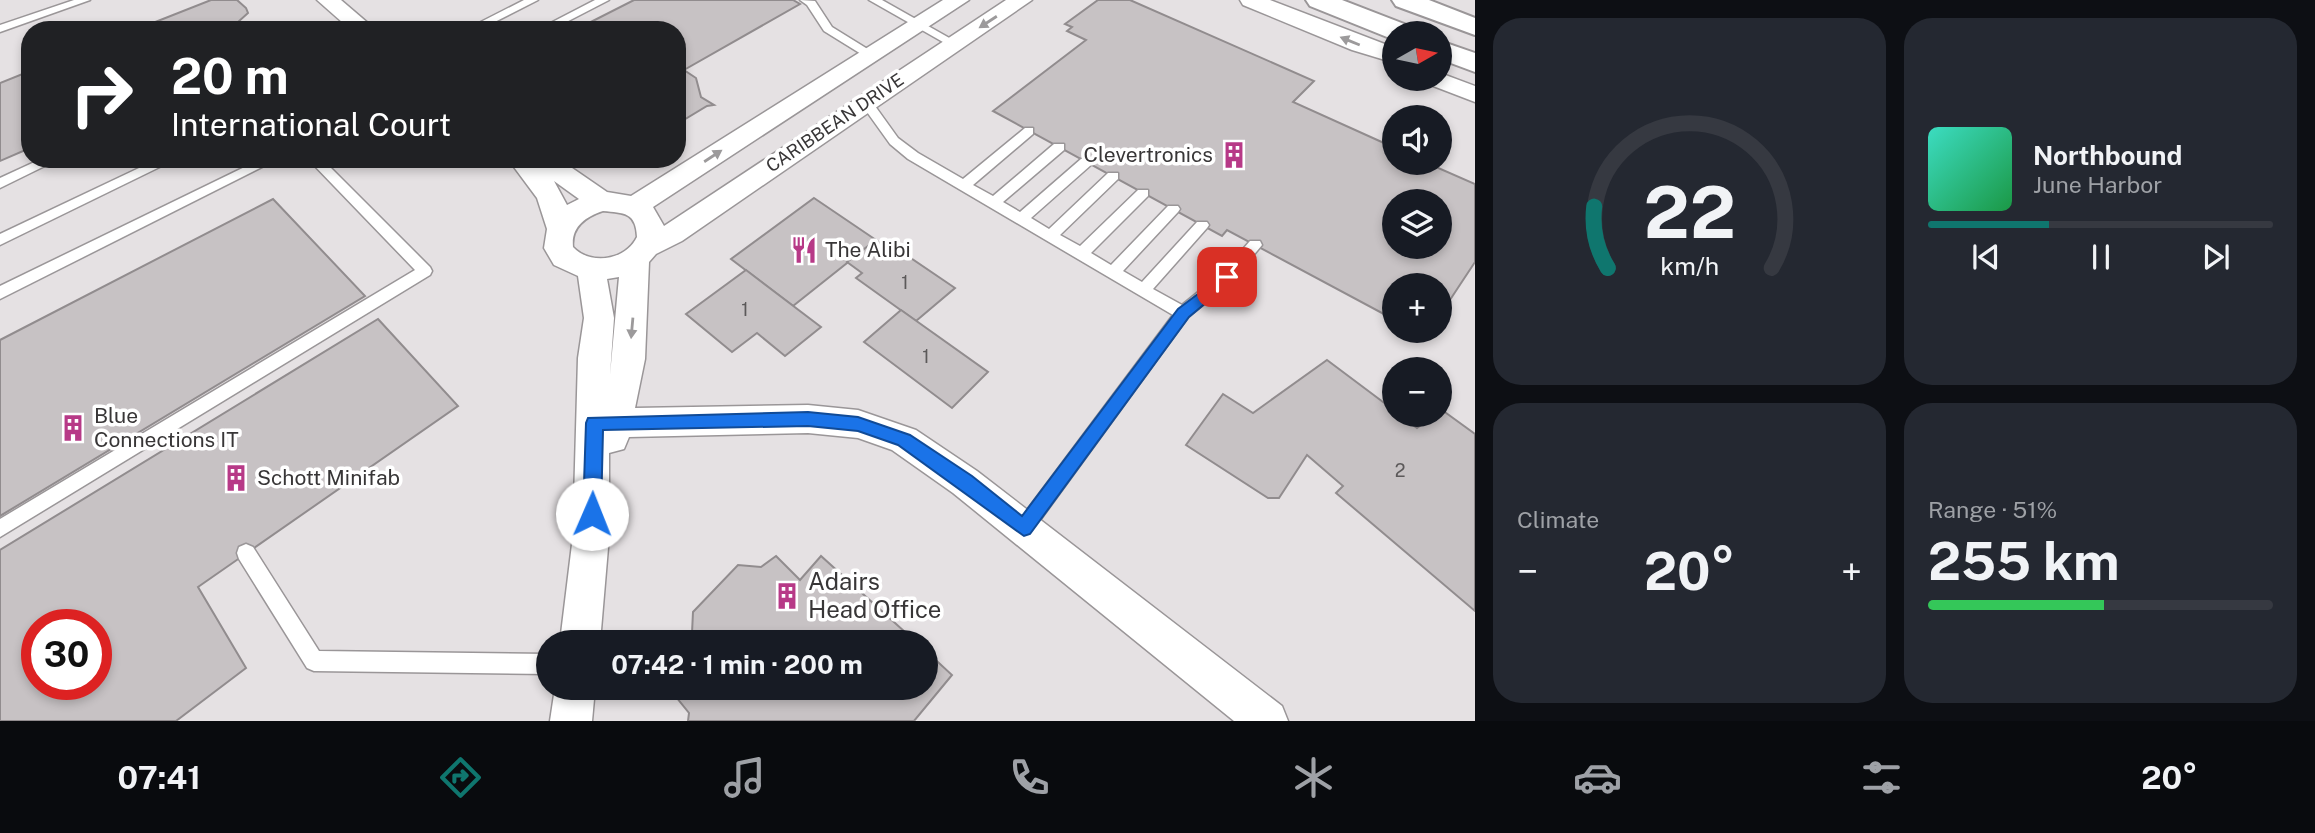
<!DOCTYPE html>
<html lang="en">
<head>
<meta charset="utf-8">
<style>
	:root { --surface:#171b24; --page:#242831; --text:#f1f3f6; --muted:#9ea1a6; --line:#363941; --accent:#0f766e }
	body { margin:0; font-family:"Public Sans",sans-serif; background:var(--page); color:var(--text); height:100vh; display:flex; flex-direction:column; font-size:26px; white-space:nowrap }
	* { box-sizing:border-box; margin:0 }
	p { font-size:23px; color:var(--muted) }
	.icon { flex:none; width:38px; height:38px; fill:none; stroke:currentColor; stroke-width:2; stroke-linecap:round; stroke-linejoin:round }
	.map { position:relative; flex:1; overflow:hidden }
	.side { display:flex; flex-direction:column; gap:18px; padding:18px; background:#0d0f14; width:840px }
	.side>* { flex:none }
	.guide { position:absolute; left:21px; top:21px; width:665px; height:147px; border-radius:28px; box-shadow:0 4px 10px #0003; background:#202124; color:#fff; overflow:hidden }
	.needle { width:46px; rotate:81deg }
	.fabs { position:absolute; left:1382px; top:21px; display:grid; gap:14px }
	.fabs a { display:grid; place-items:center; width:70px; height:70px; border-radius:50%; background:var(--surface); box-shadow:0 4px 10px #0003; font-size:35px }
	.speed { position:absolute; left:21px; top:609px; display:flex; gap:14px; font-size:35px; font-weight:700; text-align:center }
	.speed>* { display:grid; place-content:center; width:91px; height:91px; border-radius:50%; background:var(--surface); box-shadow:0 4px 10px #0003; line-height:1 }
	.speed .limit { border:10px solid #d22; background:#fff; color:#111 }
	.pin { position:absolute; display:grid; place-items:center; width:60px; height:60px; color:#fff; margin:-30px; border-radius:14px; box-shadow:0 4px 10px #0006 }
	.me { position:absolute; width:77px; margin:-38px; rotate:1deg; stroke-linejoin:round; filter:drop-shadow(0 0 5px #0008) }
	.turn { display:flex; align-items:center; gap:24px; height:147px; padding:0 35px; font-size:32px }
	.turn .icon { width:91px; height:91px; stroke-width:2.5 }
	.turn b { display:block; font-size:49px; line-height:60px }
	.big { font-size:52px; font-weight:700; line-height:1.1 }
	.side .widget { flex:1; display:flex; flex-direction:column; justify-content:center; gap:10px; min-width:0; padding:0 24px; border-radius:28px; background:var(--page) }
	.side .dial { align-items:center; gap:0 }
	.dial svg { height:182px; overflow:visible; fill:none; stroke:var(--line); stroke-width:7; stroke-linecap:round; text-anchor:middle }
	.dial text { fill:var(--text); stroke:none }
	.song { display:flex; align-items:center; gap:21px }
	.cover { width:84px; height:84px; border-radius:10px; background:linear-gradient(135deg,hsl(170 70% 55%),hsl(140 70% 35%)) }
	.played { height:7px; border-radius:4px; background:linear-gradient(90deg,var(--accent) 35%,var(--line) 35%) }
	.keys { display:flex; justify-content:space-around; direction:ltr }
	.heat { display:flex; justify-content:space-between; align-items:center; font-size:38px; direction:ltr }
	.charge { height:10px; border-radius:5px; background:linear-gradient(90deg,#34c759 51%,var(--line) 0) }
	.side .tiles { flex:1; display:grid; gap:18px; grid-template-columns:repeat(2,1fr) }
	.trip { position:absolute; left:536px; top:630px; width:402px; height:70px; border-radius:35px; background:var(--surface); box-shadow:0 4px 10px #0003; font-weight:700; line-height:70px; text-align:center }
	.tabs { display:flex; height:112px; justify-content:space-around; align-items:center; background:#090b0e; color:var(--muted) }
	.tabs .icon { width:49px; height:49px }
	.tabs .active { color:var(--accent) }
	.tabs b { font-size:32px; color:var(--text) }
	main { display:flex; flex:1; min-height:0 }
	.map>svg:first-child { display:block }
</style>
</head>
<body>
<main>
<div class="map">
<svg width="1475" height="721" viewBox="0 0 1475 721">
	<rect width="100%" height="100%" fill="#e5e1e3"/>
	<g fill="#c7c2c4" stroke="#918c8e" stroke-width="2" fill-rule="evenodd">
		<path d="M211 0H237L246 8 248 13 237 23 221 30H135Z"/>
		<path d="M634 0H793L800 4 684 70 696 78 701 97 714 105 707 106 677 124V30H575Z"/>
		<path d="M1098 0H1130L1314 81 1293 102 1395 148V163H1427L1475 184V262L1440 315V285H1395V320L1227 230 1222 236 993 111 1086 40 1067 31 1072 27 1065 24ZM1395 201H1440V247H1395Z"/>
		<path d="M30 71V148L0 161V83Z"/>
		<path d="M814 198 876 240 793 306 731 259Z"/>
		<path d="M273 199 365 296 0 516V340Z"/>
		<path d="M876 240 892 251 896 248 955 288 916 321 856 278 862 273 847 262Z"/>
		<path d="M746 270 821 327 785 356 757 333 732 352 686 314Z"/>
		<path d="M901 310 988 372 952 408 864 342Z"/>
		<path d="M378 319 458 406 198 587 246 668 176 721H0V550ZM37 625H96V684H37Z"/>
		<path d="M1327 360 1395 411V415H1399L1417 428 1435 415H1440L1442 410 1475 434V611L1336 493 1343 486 1307 455 1279 498H1268L1186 445 1223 394 1253 413Z"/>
		<path d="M776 556 800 580 821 556 916 642H684L692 633 693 612 738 565 761 567Z"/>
		<path d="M926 651 952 675 914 721H688L689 713 677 698 688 688H926Z"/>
	</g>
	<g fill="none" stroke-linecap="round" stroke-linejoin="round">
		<defs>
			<g id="lane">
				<path d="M74 0H90L0 32V25Z"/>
				<path d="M524 0H538L479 30H465Z"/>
				<path d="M595 0H609L551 30H537Z"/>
				<path d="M800 0 815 1 832 27 874 53V57H866L824 31 807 5Z"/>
				<path d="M869 0H882L960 44 950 46Z"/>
				<path d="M866 98 870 99 898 138 918 153 963 179 1025 128H1033V134L973 185 993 196 1054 144H1064V150L1003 202 1020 212 1081 159H1091V165L1031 218 1049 229 1108 173H1118V179L1060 235 1080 246 1138 190H1148V196L1091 253 1111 265 1168 206H1178L1180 209 1178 212 1123 271 1142 282 1197 222H1207L1209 225 1207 228 1153 289 1182 305 1222 273 1250 241H1260L1262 245 1232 281 1188 317 1030 534 1024 536 1018 534 1015 528 1018 522 1173 315 908 159 890 144 862 105V99Z"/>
				<path d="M41 159H59L0 188V178Z"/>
				<path d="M158 159H176L0 245V234Z"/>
				<path d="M261 159H278L0 299V286Z"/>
				<path d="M308 159H322L430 267 432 271 430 275 0 537V519L415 270Z"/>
				<path d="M246 544 253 547 319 651 548 654V674L314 671 307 668 239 559 237 553 239 547Z"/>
			</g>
			<g id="street">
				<path d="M317 0H341L376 30H351Z"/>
				<path d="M943 0H969L653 207 664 226 1006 0H1032L682 241 656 254 649 262 645 359 635 408 808 405 858 410 916 430 977 471 1282 706 1288 721H1234L953 493 892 450 858 438 808 433 629 437 624 449 609 453V536L600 642H560L573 536 578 358 584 318 578 276 554 265 544 248 547 229 537 198 508 159H559L607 192 631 196ZM554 181 579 199 567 205ZM603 211C624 213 636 212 637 237 626 260 591 266 573 247 571 227 585 217 603 211ZM619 277 610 375 614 318 607 279Z"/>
				<path d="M1240 0H1270L1395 48V63L1352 50 1243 5Z"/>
				<path d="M1440 73 1475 86V102L1428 84 1424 79H1440Z"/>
				<path d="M555 688H595L592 721H550Z"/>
			</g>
			<g id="primary">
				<path d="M1306 0H1342L1412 27 1416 33H1395V39H1392L1310 6Z"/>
				<path d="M1392 0H1429L1475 18V35L1396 6Z"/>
				<path d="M1440 41 1475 53V72L1440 59Z"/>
			</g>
		</defs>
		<use href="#lane" stroke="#9a9698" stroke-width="3"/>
		<use href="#street" stroke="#9a9698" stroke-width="3"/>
		<use href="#primary" stroke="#9a9698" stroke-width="4"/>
		<use href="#lane" fill="#fff" fill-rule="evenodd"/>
		<use href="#street" fill="#fff" fill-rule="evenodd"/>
		<use href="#primary" fill="#fff" fill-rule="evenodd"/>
	</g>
	<defs><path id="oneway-solid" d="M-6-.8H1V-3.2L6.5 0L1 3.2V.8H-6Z" transform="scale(1.75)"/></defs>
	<g fill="#9c9a9b">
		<use href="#oneway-solid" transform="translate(988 22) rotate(147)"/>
		<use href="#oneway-solid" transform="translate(1350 41) rotate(-158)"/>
		<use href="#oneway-solid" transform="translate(713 156) rotate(-33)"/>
		<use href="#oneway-solid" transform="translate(632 328) rotate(95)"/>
	</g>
	<path fill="#1a73e8" stroke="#114b97" stroke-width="2" d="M1227 272 1234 277 1232 281 1189 317 1030 534 1024 536 898 445 858 431 808 426 603 430 601 514 598 520 592 522 585 520 583 514 586 423 588 418 808 412 858 417 910 435 972 476 1022 516 1178 309Z"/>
	<defs>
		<symbol id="building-bare" viewBox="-9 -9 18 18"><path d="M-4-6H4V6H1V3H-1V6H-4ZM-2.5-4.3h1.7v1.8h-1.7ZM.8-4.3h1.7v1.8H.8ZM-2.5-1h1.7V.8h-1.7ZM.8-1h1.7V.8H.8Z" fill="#b73987" stroke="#fff" stroke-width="2.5" paint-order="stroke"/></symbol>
		<symbol id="restaurant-bare" viewBox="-9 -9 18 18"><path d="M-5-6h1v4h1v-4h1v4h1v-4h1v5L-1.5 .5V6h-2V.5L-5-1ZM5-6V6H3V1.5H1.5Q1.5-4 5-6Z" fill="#b73987" stroke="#fff" stroke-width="2.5" paint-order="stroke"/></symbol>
	</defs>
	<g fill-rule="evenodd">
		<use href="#building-bare" x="1215" y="136" width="38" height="38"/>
		<use href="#restaurant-bare" x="785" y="231" width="38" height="38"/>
		<use href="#building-bare" x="54" y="409" width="38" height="38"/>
		<use href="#building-bare" x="217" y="459" width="38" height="38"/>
		<use href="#building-bare" x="768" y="577" width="38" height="38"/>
	</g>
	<g text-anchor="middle" stroke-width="7" stroke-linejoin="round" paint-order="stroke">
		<g font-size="18" fill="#383637" stroke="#fff">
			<text transform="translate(835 123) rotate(-34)" y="6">CARIBBEAN DRIVE</text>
		</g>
		<g font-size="18" fill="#5c595a">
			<text x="905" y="289">1</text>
			<text x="745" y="316">1</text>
			<text x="926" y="363">1</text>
			<text x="1400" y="477">2</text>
		</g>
		<g font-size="21" fill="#383637" stroke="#fff" text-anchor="start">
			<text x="1213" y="162" text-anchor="end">Clevertronics</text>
			<text x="825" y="257">The Alibi</text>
			<text x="94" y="423">Blue<tspan x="94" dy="24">Connections IT</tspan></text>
			<text x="257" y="485">Schott Minifab</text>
		</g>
		<g font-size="24" fill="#383637" stroke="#fff" text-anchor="start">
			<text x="808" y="590">Adairs<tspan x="808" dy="28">Head Office</tspan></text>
		</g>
	</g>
</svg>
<div class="fabs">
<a><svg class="needle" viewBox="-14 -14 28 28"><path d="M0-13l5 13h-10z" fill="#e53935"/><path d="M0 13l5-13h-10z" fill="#9ea1a6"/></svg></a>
<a><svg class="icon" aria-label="sound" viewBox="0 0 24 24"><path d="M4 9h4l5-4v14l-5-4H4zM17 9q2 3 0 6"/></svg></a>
<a><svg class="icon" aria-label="layers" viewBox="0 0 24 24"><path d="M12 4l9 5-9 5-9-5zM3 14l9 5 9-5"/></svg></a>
<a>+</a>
<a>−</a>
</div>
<div class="speed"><div class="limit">30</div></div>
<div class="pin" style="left:1227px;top:277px;background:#d93025"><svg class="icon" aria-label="arrive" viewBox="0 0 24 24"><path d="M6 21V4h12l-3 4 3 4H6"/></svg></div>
<svg class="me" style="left:592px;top:514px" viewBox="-20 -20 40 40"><circle r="19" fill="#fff"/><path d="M0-13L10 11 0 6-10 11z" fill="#1a73e8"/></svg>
<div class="trip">07:42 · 1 min · 200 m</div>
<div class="guide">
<div class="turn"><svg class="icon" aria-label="right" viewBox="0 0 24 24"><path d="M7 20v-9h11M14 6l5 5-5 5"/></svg><div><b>20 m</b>International Court</div></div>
</div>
</div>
<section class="side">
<div class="tiles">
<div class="widget dial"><svg viewBox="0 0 100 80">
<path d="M14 69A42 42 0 1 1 86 69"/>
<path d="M14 69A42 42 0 0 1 8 42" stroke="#0f766e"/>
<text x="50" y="56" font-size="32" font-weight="700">22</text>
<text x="50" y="72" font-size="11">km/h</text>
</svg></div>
<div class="widget">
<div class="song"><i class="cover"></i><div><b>Northbound</b><p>June Harbor</p></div></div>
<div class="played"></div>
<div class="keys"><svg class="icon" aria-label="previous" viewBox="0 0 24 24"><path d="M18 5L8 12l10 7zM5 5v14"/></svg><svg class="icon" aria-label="pause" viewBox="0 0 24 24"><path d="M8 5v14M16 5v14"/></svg><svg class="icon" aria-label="next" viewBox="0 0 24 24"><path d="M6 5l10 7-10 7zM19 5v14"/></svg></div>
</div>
<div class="widget"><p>Climate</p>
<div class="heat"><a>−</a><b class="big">20°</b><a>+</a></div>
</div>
<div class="widget"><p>Range · 51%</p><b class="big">255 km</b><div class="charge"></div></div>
</div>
</section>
</main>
<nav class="tabs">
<b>07:41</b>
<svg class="icon active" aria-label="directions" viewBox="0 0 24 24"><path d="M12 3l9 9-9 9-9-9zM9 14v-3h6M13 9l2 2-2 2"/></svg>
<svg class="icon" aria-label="music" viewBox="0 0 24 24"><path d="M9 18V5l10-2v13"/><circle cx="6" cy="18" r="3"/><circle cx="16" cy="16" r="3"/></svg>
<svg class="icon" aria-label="phone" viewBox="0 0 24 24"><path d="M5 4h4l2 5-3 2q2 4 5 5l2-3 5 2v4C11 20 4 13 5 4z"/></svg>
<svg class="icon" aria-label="climate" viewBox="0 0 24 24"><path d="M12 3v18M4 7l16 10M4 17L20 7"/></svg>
<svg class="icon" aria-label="car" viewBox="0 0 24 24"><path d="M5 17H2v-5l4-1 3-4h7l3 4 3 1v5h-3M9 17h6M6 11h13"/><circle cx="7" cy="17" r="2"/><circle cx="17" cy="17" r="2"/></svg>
<svg class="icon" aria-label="filters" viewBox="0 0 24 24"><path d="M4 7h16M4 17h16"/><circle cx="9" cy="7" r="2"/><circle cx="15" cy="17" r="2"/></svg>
<b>20°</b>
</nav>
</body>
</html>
